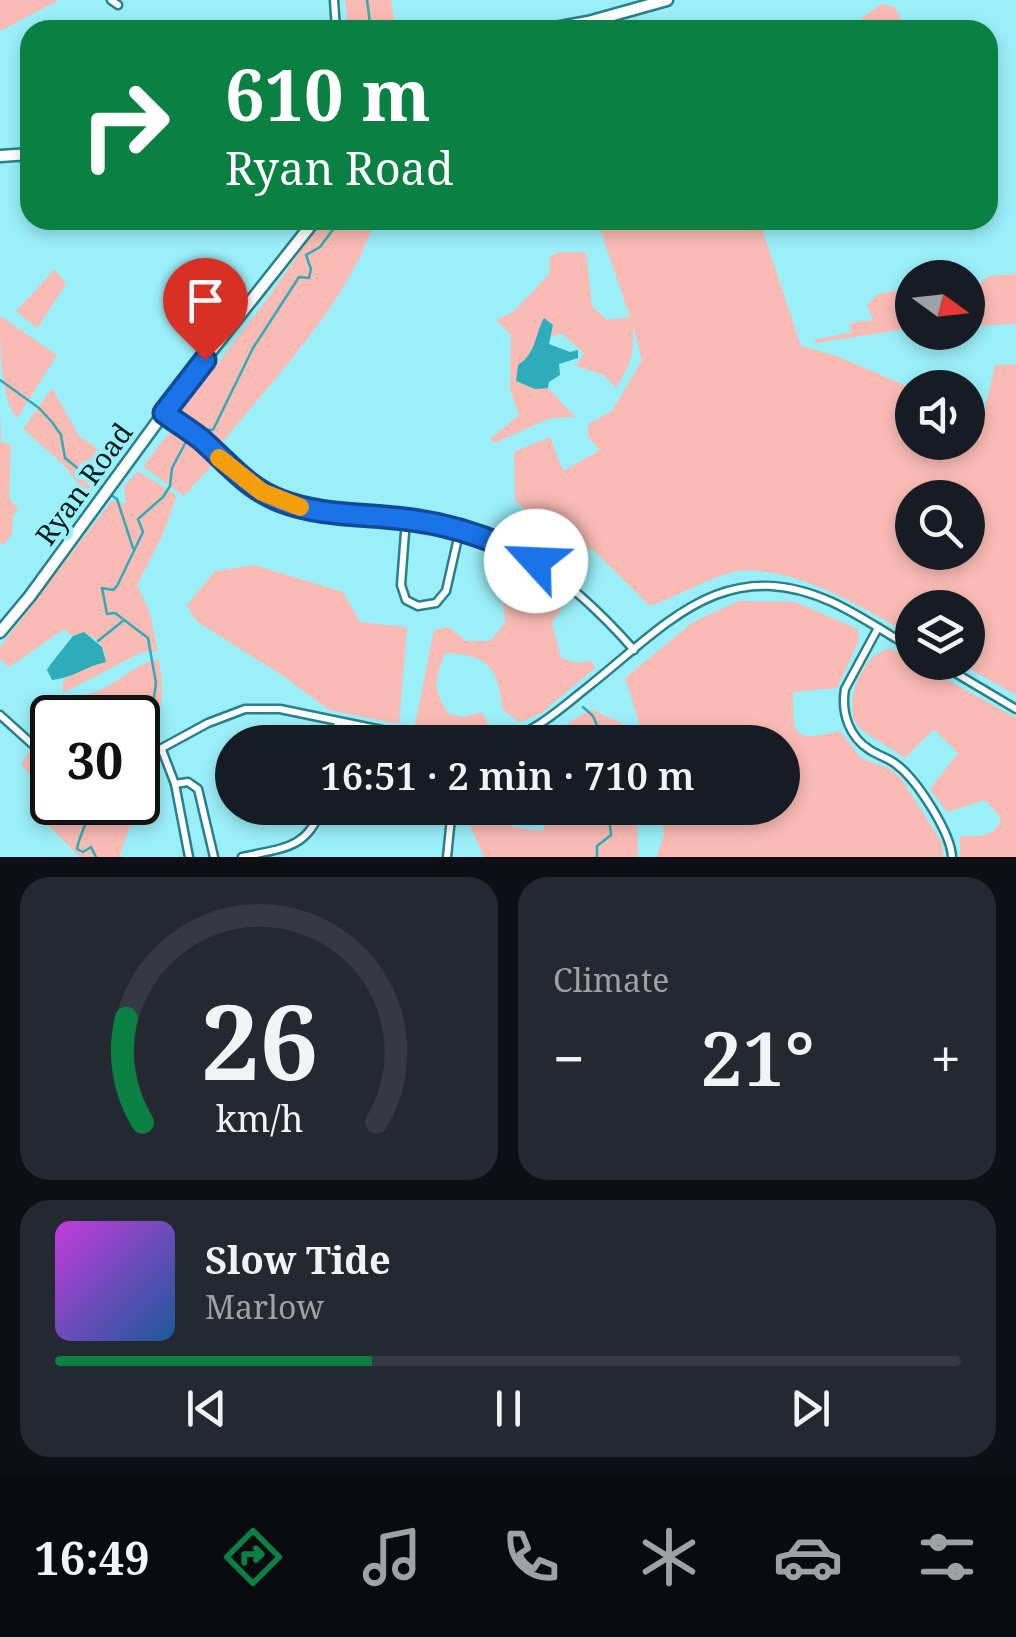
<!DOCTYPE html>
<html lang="en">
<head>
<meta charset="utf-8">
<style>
	:root { --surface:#171b24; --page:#242831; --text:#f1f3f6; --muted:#9ea1a6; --line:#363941; --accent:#0b8043 }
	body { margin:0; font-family:"Noto Serif",serif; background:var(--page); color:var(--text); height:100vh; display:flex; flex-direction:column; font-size:38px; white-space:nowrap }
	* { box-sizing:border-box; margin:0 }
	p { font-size:32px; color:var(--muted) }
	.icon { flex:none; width:55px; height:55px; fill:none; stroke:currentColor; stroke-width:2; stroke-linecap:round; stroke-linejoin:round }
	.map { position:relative; height:857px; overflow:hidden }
	.panel { display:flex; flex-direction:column; gap:20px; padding:20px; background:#0d0f14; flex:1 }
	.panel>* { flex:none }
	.banner { position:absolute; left:20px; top:20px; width:978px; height:210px; border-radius:30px; box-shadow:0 5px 15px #0003; background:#0b8043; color:#fff; overflow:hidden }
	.needle { width:65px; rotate:105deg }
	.fabs { position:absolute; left:895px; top:260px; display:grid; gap:20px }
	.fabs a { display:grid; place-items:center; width:90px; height:90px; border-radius:50%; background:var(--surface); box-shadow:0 5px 15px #0003; font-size:50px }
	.speed { position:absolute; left:30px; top:695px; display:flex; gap:20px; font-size:50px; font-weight:700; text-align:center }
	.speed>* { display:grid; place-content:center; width:130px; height:130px; border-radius:50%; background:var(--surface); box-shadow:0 5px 15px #0003; line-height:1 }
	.speed .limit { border:5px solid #111; border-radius:15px; background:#fff; color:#111 }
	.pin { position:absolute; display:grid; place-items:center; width:85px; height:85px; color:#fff; margin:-102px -42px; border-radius:50% 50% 50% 0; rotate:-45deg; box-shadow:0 0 10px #0007 }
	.pin .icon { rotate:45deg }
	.me { position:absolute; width:110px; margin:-55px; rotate:295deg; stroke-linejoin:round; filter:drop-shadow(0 0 8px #0008) }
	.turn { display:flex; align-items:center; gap:35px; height:210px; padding:0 40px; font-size:45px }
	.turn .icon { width:130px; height:130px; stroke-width:2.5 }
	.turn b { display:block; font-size:70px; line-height:85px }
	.big { font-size:75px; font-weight:600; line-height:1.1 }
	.panel .card { flex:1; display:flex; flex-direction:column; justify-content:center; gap:15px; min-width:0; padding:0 35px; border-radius:30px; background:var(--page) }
	.panel .dial { align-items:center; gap:0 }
	.dial svg { height:260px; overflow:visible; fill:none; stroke:var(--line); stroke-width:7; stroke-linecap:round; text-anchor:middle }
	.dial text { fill:var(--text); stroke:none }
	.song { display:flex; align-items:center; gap:30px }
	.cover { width:120px; height:120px; border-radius:15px; background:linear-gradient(135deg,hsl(290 70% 55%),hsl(210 70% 35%)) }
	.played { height:10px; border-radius:5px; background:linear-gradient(90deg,var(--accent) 35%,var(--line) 35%) }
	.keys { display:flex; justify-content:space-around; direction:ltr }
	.heat { display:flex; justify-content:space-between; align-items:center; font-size:55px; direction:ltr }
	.panel .tiles { flex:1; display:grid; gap:20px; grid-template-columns:1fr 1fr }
	.card:last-child { grid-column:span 2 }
	.trip { position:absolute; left:215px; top:725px; width:585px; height:100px; border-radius:50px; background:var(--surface); box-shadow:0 5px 15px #0003; font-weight:600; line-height:100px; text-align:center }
	.tabs { display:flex; height:160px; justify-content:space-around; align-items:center; background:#090b0e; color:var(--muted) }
	.tabs .icon { width:70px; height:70px }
	.tabs .selected { color:var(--accent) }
	.tabs b { font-size:45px; color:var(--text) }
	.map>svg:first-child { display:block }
</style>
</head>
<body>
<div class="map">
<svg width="1016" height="857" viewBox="0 0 1016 857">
	<rect width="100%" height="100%" fill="#9beff9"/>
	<g fill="#f9bbb4" fill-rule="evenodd">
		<path d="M0 0H59L0 31Z"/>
		<path d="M345 0H391L396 30H348Z"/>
		<path d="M881 4 895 7 904 25 899 30H863V17Z"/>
		<path d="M322 220H375C348 303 275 377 221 444L179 414 270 295Z"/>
		<path d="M597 220H759L801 346 836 356 912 388V442H968V408L984 413 995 365 1016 364V695L959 663 968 662V608H912V636C866 609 785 559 730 573 703 580 677 597 650 606L593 550 575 546 558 565 529 544 539 521 515 501 514 452 550 437 563 471 600 450 588 437V424L612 411 642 360 633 326C633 355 632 362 616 388L604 375 576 366 584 353 561 333 551 337 553 325 544 318C535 335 536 354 518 365L516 381 548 388 575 417 551 418 494 443 490 439 519 415 510 389 511 335 496 320 513 312 549 274 550 257 557 252H586L592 306 607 320 630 317ZM912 498H968V552H912Z"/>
		<path d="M55 269 66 284 37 328 16 311Z"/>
		<path d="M1016 274V324L968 326V283L976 288 988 276Z"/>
		<path d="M912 288V328L816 343 814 340 852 332 849 323 873 320 867 305 878 294Z"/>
		<path d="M0 316 57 355 17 418C0 399 0 346 0 316Z"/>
		<path d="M52 388 79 436 114 460 88 496 62 463 23 429Z"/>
		<path d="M0 408 1 442 11 445 9 497 18 510 13 515 12 534 3 545 0 543Z"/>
		<path d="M169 433H177L214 463 184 496 143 466Z"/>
		<path d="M138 471 177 496 162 536 137 585 149 611 158 651 140 653 63 693V680L106 655 98 641 84 632 73 636 64 629 9 667 0 659V647L112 500 126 504 124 487Z"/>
		<path d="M519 561 568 597 552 623 561 658 578 663 592 661 595 668 540 714 519 722 503 710C497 667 490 655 445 653 435 681 431 688 449 714L463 717 482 712 491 730 461 737 414 729 434 630 448 627 467 641H490L505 623 502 593Z"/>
		<path d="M254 565 343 592 360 622 407 627 399 724 329 710 282 675 196 621 187 605 215 571Z"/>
		<path d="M739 601 795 602 858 629 859 640 837 688 793 692C793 738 793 742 840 731L861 758 888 768 901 778 942 843 943 857H657L664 834 659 808H782V742H645L625 678 693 622Z"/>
		<path d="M889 648 1016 718V857H960V836C977 836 995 839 1001 818L985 800 947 812 930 789 958 753 934 729 905 758C892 748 869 737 859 727 844 709 856 677 869 661 874 655 883 651 889 648Z"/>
		<path d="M158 659C166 687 163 732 138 749V718H52V736L37 728 62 695C107 702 121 668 158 659Z"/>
		<path d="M590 709 622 723 624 742H541Z"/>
		<path d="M28 753 52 762V802H138V773L152 771 138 785V803L119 857H80L42 819 43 787 21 765Z"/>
		<path d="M479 808 514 827 543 831 550 808H637L638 852 637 857H484L468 821Z"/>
	</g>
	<g fill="#2eacb9">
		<path d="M544 318 553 325 549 344 570 352 578 350V358L559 364 560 375 549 382 548 388 535 389 516 381 518 365C536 354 535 334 544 318Z"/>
		<path d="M84 632 102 647 106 662C86 666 71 679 52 680L47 670 50 665 73 636Z"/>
	</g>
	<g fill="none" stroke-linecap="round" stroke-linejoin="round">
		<g stroke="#2eacb9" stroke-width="2.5">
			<path d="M367 0 371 30"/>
			<path d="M0 380 39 408 52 422 61 435 65 458 102 488"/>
			<path d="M193 429 213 430 253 348 299 277 309 278 311 269 306 255 320 247 340 220"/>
			<path d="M111 495 117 499 133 548"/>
			<path d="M98 641 124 620"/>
			<path d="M583 707 593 716 604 742"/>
			<path d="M138 747 149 730 145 713 154 697 156 683 148 638 115 613 107 614 102 588 113 590 117 586 143 532 138 519 163 497 170 486 172 468 188 438"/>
			<path d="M91 802C91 817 80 832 77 849L83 852 91 847 96 857"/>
			<path d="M597 857V846L611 835 609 817 616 812 612 808"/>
		</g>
		<defs>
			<g id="minor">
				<path d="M111 0 118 5"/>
				<path d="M334 0 336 30"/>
				<path d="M164 413C176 422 190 430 201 440 227 463 246 487 279 500 317 516 360 514 400 518 505 529 566 573 634 650"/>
				<path d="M406 519 401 585 406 600 418 606 436 603 446 591 460 529"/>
				<path d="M878 628 845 689C841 713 849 737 870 750 879 756 889 758 897 765 917 780 951 833 952 857"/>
				<path d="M937 662 1016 709"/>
				<path d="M0 715 31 743 52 756"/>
				<path d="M334 742 338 722"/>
				<path d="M499 742C535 733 560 709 589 686 667 624 724 553 832 602 860 615 886 633 912 648"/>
				<path d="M162 750 175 784 189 857"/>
				<path d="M138 761 208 723 245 709H280L440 742"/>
				<path d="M175 784 188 782 198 789 214 857"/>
				<path d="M242 857C280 848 308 850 321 808"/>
				<path d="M447 857 452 808"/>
			</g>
			<g id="major">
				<path d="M544 30 588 22 667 0"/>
				<path d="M0 156 30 154"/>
				<path d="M0 632 30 596 182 388 315 220"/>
			</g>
		</defs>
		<use href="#minor" stroke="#288089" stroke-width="11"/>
		<use href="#major" stroke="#288089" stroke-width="15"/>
		<use href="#minor" stroke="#fff" stroke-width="6"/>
		<use href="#major" stroke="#fff" stroke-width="10"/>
	</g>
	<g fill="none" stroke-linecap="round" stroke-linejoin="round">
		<defs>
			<path id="route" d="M205 360 164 413C176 422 190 430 202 440 228 463 247 488 281 501 320 516 363 514 404 519 451 524 494 539 536 561"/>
		</defs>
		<use href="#route" stroke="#114b97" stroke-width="25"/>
		<use href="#route" stroke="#1a73e8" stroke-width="18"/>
		<path stroke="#f59e0b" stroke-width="18" d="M219 458 262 492 300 507"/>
	</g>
	<g text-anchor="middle" stroke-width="9" stroke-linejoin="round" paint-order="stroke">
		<g font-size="28" fill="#021b1e" stroke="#9beff9">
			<text transform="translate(84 484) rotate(-54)" y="10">Ryan Road</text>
		</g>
	</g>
</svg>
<div class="fabs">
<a><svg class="needle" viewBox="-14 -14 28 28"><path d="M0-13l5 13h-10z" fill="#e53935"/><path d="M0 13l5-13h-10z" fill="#9ea1a6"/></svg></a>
<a><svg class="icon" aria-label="sound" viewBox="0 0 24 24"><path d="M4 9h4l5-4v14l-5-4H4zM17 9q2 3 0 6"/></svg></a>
<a><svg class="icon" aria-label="search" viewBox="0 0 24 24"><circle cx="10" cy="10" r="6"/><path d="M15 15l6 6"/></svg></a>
<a><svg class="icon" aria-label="layers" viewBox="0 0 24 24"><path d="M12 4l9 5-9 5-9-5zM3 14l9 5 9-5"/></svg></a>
</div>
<div class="speed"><div class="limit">30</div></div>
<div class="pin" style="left:205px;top:360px;background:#d93025"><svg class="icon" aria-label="arrive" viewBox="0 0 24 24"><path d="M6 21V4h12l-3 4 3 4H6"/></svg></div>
<svg class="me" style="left:536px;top:561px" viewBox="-20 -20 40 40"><circle r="19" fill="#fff"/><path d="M0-13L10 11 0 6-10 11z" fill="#1a73e8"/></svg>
<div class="trip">16:51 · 2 min · 710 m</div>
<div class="banner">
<div class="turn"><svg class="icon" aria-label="right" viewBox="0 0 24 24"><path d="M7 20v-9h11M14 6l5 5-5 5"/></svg><div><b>610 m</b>Ryan Road</div></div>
</div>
</div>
<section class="panel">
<div class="tiles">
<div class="card dial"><svg viewBox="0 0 100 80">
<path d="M14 69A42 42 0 1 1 86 69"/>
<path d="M14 69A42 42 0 0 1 9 37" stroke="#0b8043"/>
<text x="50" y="56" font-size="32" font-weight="700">26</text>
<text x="50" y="72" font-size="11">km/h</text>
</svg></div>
<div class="card"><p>Climate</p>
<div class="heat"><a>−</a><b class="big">21°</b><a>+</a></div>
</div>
<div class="card">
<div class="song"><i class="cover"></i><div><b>Slow Tide</b><p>Marlow</p></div></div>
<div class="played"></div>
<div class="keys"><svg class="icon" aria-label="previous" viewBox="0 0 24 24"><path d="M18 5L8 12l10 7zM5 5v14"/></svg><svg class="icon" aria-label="pause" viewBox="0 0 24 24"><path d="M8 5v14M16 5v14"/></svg><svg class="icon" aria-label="next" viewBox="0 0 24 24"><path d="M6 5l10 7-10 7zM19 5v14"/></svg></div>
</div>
</div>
</section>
<nav class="tabs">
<b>16:49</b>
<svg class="icon selected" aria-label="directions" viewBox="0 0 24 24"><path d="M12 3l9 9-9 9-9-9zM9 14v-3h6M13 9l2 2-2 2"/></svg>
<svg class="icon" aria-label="music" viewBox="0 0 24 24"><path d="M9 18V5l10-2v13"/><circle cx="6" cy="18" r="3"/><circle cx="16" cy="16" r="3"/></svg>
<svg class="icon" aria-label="phone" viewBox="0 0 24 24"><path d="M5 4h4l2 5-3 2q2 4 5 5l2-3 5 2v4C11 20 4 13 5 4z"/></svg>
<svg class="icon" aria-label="climate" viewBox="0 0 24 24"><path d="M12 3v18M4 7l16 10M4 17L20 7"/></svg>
<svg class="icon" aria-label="car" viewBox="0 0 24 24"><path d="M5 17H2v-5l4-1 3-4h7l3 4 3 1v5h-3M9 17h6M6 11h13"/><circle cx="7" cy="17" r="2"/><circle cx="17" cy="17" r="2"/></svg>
<svg class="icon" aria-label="filters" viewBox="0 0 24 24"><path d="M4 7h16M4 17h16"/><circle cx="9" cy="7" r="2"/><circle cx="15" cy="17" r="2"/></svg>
</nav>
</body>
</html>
